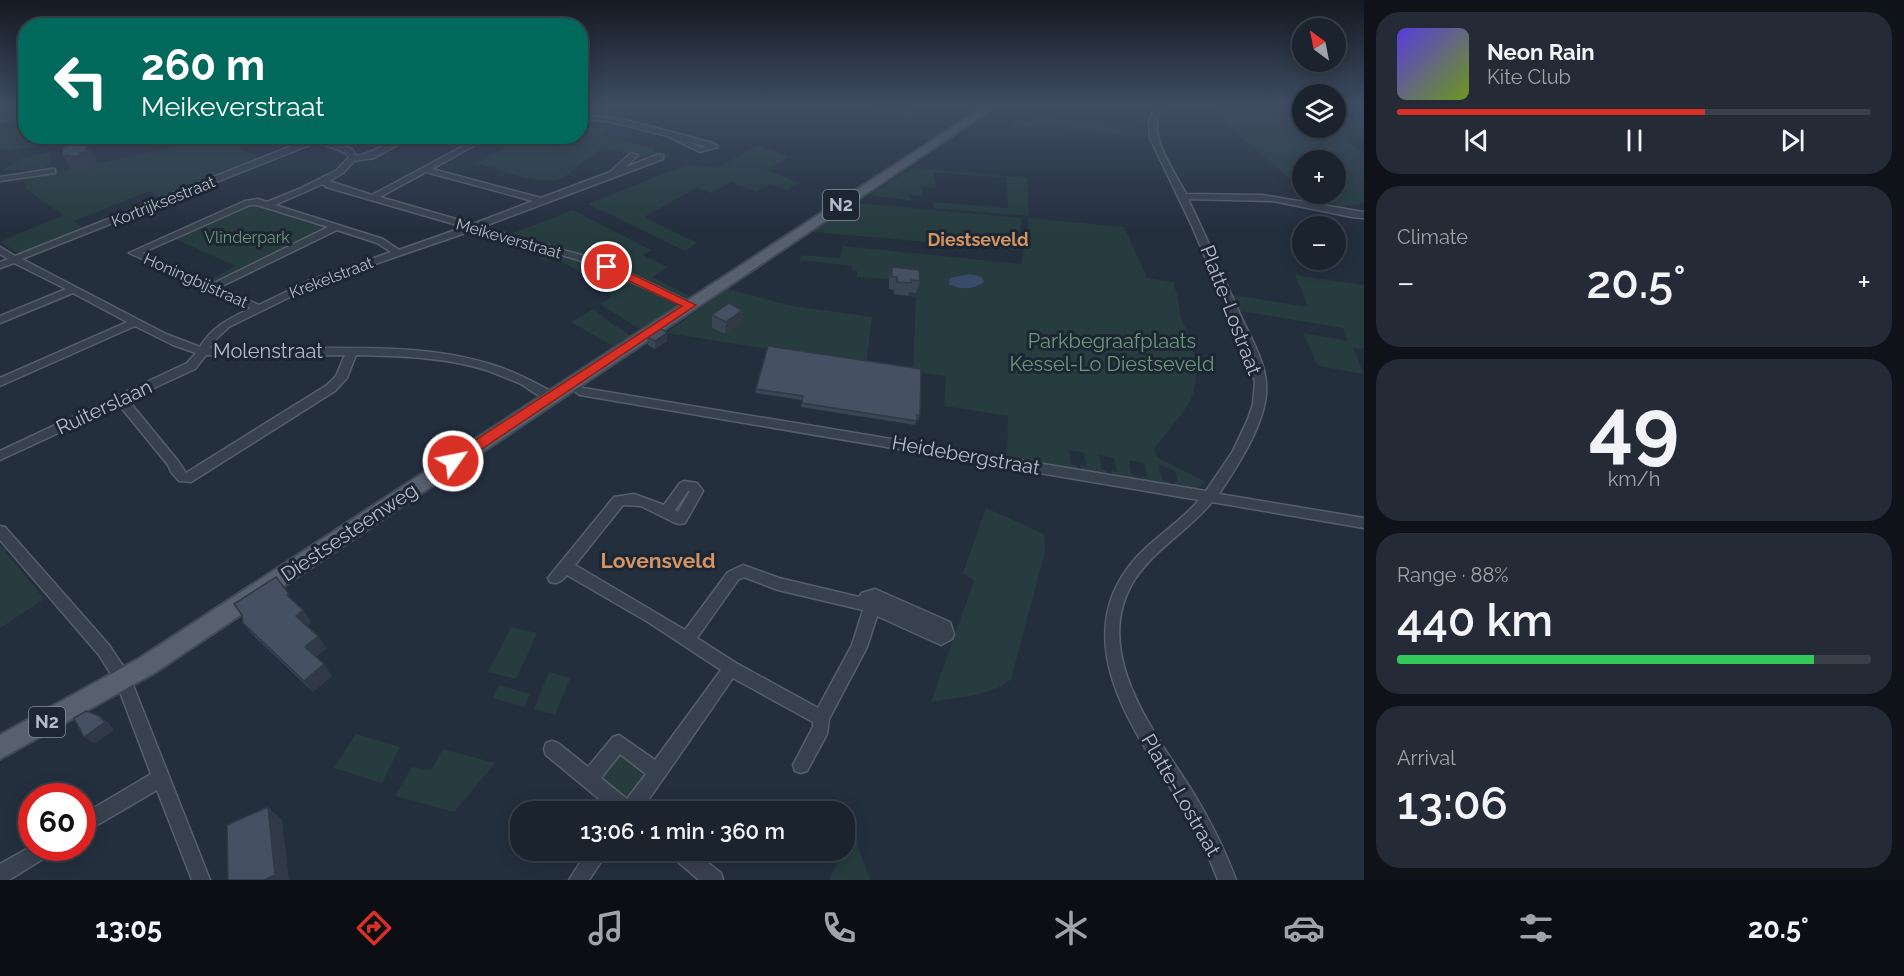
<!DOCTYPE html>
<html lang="en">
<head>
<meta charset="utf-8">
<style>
	:root { --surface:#1b232e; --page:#242b36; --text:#f1f3f6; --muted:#a0a4aa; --line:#39404a; --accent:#d93025 }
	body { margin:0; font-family:Raleway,sans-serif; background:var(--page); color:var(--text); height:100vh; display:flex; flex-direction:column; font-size:22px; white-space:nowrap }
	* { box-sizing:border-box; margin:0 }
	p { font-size:20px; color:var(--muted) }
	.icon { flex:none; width:33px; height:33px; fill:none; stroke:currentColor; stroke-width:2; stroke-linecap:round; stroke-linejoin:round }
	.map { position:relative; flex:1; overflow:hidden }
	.details { display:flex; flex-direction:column; gap:12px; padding:12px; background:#0f1319; width:540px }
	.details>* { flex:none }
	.guide { position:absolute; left:18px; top:18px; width:570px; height:126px; border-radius:24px; box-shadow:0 3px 15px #0003,0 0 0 2px var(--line); background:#00695c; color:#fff; overflow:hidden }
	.needle { width:39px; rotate:328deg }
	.controls { position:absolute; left:1292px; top:18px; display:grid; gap:12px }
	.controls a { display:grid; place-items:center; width:54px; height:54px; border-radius:50%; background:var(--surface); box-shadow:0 3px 15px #0003,0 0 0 2px var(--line); font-size:30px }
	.speed { position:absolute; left:18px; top:783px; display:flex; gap:12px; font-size:30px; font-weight:700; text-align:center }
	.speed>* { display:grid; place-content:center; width:78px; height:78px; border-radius:50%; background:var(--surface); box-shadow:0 3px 15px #0003,0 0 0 2px var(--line); line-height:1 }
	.speed .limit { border:9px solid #d22; background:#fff; color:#111 }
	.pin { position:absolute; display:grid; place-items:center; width:51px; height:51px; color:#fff; margin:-26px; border:3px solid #fff; border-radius:50%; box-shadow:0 2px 6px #0007 }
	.me { position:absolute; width:66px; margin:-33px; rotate:57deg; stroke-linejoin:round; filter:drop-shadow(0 0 4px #0008) }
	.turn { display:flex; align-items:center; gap:21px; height:126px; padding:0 24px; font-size:27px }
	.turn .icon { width:78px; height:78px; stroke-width:2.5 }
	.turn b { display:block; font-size:42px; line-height:51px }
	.big { font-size:45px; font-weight:600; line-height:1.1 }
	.details .widget { flex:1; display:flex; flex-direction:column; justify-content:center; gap:9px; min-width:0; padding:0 21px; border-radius:24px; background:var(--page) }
	.details .dial { align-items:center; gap:0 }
	.dial b { font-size:78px; line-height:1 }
	.song { display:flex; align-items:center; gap:18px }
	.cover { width:72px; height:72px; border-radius:9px; background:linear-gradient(135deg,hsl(250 70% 55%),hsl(80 70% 35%)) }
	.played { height:6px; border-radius:3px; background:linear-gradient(90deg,var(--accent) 65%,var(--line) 65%) }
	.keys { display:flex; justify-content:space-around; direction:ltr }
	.heat { display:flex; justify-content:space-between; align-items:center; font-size:33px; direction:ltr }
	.charge { height:9px; border-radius:4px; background:linear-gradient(90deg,#34c759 88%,var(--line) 0) }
	.trip { position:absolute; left:510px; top:801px; width:345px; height:60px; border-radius:24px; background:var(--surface); box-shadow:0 3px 15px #0003,0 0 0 2px var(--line); font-weight:600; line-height:60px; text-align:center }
	.tab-bar { display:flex; height:96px; justify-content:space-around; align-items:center; background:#0b0e12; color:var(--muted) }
	.tab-bar .icon { width:42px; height:42px }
	.tab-bar .active { color:var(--accent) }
	.tab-bar b { font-size:27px; color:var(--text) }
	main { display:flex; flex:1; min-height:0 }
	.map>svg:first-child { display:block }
</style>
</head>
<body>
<main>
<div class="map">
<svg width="1364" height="880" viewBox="0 0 1364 880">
	<rect width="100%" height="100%" fill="#242f3e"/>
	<g fill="#263c3f">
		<path d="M0 106H25V118L0 123Z"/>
		<path d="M860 106H890L919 114 909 121Z"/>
		<path d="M1243 106H1302V128H1331L1339 131 1343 130 1335 125V118L1357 117 1364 121V138L1353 135 1346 137 1352 145 1364 152V203L1343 207 1335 205 1320 194H1335V160H1302V185L1293 181 1221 121 1227 114 1218 107 1243 108Z"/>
		<path d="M1035 116 1147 129 1149 137 1013 125V119L1035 121Z"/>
		<path d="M595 119 601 120 594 126 607 130 601 135 652 148 655 149 654 151 670 155 667 158 659 156 644 160 635 155 602 148 563 178C540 187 499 169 476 163L523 137 580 136 581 127H588L596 123 592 121Z"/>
		<path d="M25 126 26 136 84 137 28 148 0 150V130Z"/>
		<path d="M198 137H265L239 147 262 159 160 198 150 191 74 221 85 230 20 254 0 242 63 215 25 188 24 179 0 184V180L71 169C82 171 88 172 96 164L200 141Z"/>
		<path d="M758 145 789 157 766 170 799 183 787 190 770 184 756 192 732 182 711 193 697 188 644 217 697 243 685 251 588 204 686 165 720 167Z"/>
		<path d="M51 151V162L43 170H2L23 159Z"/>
		<path d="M911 168 1027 178 1029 216 934 208 933 202 1008 208 1007 178 933 172 936 188 923 187V196L909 195 911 201 869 195Z"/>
		<path d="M855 203 1022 218 1018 250 812 232Z"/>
		<path d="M255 204 269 208 266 210 276 213 279 211 299 217 295 219 313 225 317 222 328 228 316 235 313 234 271 257 268 256 230 274 232 276 221 281H208L235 266 176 239 247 208 245 206Z"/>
		<path d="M573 210 651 250 643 255 667 267 652 277 691 297 644 327 638 328 600 304 612 297 608 295 613 291 557 259 544 261 533 246 508 235Z"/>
		<path d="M1029 218 1124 227 1147 278 1173 282C1177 293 1179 302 1180 313 1181 320 1186 328 1188 334 1195 351 1199 376 1193 393 1186 414 1165 432 1154 450L1157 457 1206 482C1198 491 1185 488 1174 486L1173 482H1178L1175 471 1159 465 1162 480 1169 481 1170 485 1142 480 1141 476 1147 477 1144 463 1129 460 1131 474 1138 476 1139 480 1112 475 1111 471 1117 472 1114 458 1099 455 1101 469 1107 471 1108 475 1081 470 1080 466 1087 467 1084 453 1069 450 1071 464 1077 466V470L1007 458 1008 416 944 406 946 376 913 372 916 297 908 296V292L890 279 857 277V271L852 270V266L800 260 801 255 840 258 843 246 1021 264Z"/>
		<path d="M1295 275 1364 285V349L1353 348 1364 374 1318 366 1303 333 1348 341 1343 328 1240 311 1234 295 1308 307Z"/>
		<path d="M728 289 793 306 872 317 866 364 666 333Z"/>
		<path d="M593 309 602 315 603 318 630 335V337L615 347 571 322Z"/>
		<path d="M986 508 1044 534 1045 552 1011 679C991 697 956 697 931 702L974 581 963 573Z"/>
		<path d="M0 545 44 599 0 628Z"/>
		<path d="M511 627 537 633 516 679 488 672Z"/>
		<path d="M549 672 570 678 555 715 534 709Z"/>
		<path d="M499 685 530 694 524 707 492 698Z"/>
		<path d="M356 734 400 747 382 783 334 768Z"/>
		<path d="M619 743 658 773 629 811 589 779Z"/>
		<path d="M443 749 495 763 454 812 395 796 412 767 431 770Z"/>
		<path d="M855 827 859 852 871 880H829Z"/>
	</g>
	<path fill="#394c67" d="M970 274 981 277 984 282C974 290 960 290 949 284L950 278Z"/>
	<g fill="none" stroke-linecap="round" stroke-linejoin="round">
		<path stroke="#394c67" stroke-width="2" d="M0 122 26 117"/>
		<defs>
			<g id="minor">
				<path d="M1156 106H1162C1145 133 1173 168 1186 194L1262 195 1364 212V218L1352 217 1273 201 1188 199C1206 236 1222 274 1239 312 1250 337 1269 366 1266 395 1263 427 1237 467 1219 494L1364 518V528L1212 502C1189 530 1155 549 1135 579 1088 652 1157 735 1194 794 1211 822 1225 850 1236 880H1218C1208 854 1196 830 1182 806 1140 739 1069 649 1127 569 1146 542 1177 526 1199 500L580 395 564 385 570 381 583 388 1206 491 1233 451 1248 419 1253 404 1255 382 1242 343 1192 226 1150 138 1149 121Z"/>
				<path d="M580 114 629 121 713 143 718 147 700 152 667 136 612 122 580 118ZM690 142 692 143 706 146 701 148Z"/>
				<path d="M328 136 324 139 352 149 356 156C377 153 393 136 413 136L374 158 354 161 343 173 329 181 372 195 482 136H491L432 169 541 198 610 172 631 153 638 155 626 167 657 155H663V159L482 227 595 259 623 270 696 305 695 307H687L589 263 474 230 314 285 229 327 213 342 210 348C239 352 268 349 297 348 362 348 430 345 493 365 516 372 536 383 556 394L558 397 556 400C544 402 530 389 519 383 509 379 499 375 489 371 447 357 400 356 356 355L347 378 335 391 191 482 179 481 171 472 168 465 119 405 0 460V451L187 363 196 353 173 345 135 326 0 386V378L127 322 73 293 0 323V316L66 289 14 263 0 268V262L8 259 0 254V247L15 256 314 137ZM317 142 346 153 349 157 337 170 299 189 267 202 258 199 245 201 129 253 251 308C231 318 212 326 200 347L166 334 22 259ZM426 172 533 201 473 224 380 197ZM323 184 326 187 464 227 399 250 383 239 275 205ZM250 205H257L328 227 212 284 142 253ZM337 230 377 243 391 252 308 281 259 305 220 287ZM206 355 245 357 345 355 336 376 327 385 186 473 178 461 128 400 195 369Z"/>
				<path d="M52 169H55V173L0 181V177Z"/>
				<path d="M684 481 697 483 703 491 685 523 680 524 675 523 641 506 623 505 575 565 685 630 728 572 743 565 779 578 859 597 862 593 875 589 950 622 954 634 952 639 941 645 877 616 867 647 829 719 827 734 807 771 801 773 795 771 793 765 813 727V722L733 678 640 812H615L546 755 544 749 546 743 552 741 558 743 588 767 613 737 619 735 655 760 721 670 648 622 567 575C561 581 558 585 550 582L548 578 614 497 634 494 664 505 680 483ZM688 491H690L678 512 675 510ZM744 577 778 590 863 610 852 645 818 708 736 663 697 638 738 580ZM620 754 646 774 627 799 601 778Z"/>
				<path d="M0 526 5 527 109 645 129 675 210 880H192L157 790 82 834V815L151 774 117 684 99 655 0 540Z"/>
				<path d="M32 846V848H54L51 854 9 880H0V864Z"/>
				<path d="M588 850H609L589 880H569Z"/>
				<path d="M668 850H692L721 873 723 880H699L671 856Z"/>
			</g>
			<path id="major" d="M985 106H996L156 672 0 759V735L140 658Z"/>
		</defs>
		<use href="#minor" stroke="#565f6c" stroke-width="3"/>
		<use href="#major" stroke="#414a57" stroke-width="4"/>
		<use href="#minor" fill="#38414e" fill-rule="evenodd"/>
		<use href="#major" fill="#56606e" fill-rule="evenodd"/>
	</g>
	<g fill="#3b4654">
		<path d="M892 267 920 281 916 293 909 292 908 296 894 294V290L889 289V279Z"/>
		<path d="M742 310 741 323 725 334 712 328V315Z"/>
		<path d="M647 337 667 341 655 349 648 345Z"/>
		<path d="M756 389 920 415 918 420 917 419 915 425 801 407 802 400 756 393Z"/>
		<path d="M296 603 303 610 311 622 307 626 318 636 326 648 316 657 332 676 313 692 253 635 243 623Z"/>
	</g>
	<g fill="#303945">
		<path d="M79 142 85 151 86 143 95 158 96 166 89 168 90 170 79 172 78 170 72 171 63 156 69 155 80 144Z"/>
		<path d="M742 310 741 323 725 334 726 322Z"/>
		<path d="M667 333V341L655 349V341Z"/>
		<path d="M303 610 311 622 304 628 296 616Z"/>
		<path d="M318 636 326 648 314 659 305 647Z"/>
		<path d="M324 664 332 676 313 692 304 681Z"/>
		<path d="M99 716 109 723 114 730 94 744 84 737Z"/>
		<path d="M268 807 282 820 289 880H264Z"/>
	</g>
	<g fill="#455162" stroke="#303945" stroke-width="1.5">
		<path d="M79 142 80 144 86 143 87 151 80 153V155L69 157V155L63 156 62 148Z"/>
		<path d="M892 267 919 270 920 281 911 280V283L897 282V277H892Z"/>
		<path d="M729 303 742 310 726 322 712 315Z"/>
		<path d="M660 328 667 333 655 341 647 337Z"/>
		<path d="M768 346 921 369 920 415H917V421L910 420 802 403 803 396 756 389Z"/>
		<path d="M276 577 289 594 287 595 303 610 296 616 318 636 305 647 324 664 304 681 243 623 242 615 234 604Z"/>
		<path d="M86 711 99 716 105 722 84 737 74 718Z"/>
		<path d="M268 807 275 875 264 880H228L227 825Z"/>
	</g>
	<linearGradient id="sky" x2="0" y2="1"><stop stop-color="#141a22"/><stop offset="0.46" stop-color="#3f4d63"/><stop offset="1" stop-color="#3f4d63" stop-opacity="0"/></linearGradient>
	<rect width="1364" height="229" fill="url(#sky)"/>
	<path fill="#d93025" stroke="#8d1f18" stroke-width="1.5" d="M604 264H611L696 305 458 465H448L446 461 448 458 682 306 604 269Z"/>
	<g text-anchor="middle" stroke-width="6" stroke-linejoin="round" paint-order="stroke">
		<g font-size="16" fill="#b4bcc9" stroke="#1d2633">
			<text transform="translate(163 201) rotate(-22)" y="6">Kortrijksestraat</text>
			<text transform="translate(509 238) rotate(16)" y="6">Meikeverstraat</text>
			<text transform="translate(331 277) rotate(-21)" y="6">Krekelstraat</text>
			<text transform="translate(196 280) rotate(24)" y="6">Honingbijstraat</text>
		</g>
		<g font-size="16" fill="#6b9a76" stroke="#1d2633">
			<text x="247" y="243">Vlinderpark</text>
		</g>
		<g fill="#1d2633" stroke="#878f9c" stroke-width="1.5">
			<rect x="823" y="190" width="36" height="30" rx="4.5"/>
			<rect x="29" y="707" width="36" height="30" rx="4.5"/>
		</g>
		<g font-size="18" font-weight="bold" fill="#b4bcc9">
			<text x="841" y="211">N2</text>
			<text x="47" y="728">N2</text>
		</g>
		<g font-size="18" font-weight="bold" fill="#d59563" stroke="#1d2633">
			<text x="978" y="246">Diestseveld</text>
		</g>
		<g font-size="20" fill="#b4bcc9" stroke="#1d2633">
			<text transform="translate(1231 310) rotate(69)" y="7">Platte-Lostraat</text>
			<text x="268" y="358">Molenstraat</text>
			<text transform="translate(104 407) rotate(-25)" y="7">Ruiterslaan</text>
			<text transform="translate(966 455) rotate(10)" y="7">Heidebergstraat</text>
			<text transform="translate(349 532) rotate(-34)" y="7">Diestsesteenweg</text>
			<text transform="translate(1181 795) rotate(60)" y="7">Platte-Lostraat</text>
		</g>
		<g font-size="20" fill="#6b9a76" stroke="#1d2633">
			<text x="1112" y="348">Parkbegraafplaats<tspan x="1112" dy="23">Kessel-Lo Diestseveld</tspan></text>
		</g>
		<g font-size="21" font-weight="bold" fill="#d59563" stroke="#1d2633">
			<text x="658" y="568">Lovensveld</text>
		</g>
	</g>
</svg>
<div class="controls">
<a><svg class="needle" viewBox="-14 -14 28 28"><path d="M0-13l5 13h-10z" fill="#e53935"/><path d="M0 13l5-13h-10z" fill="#a0a4aa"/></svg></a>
<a><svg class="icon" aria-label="layers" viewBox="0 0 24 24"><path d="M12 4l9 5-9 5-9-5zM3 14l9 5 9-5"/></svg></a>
<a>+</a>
<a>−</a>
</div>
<div class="speed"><div class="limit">60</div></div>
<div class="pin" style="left:607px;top:267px;background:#d93025"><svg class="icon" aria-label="arrive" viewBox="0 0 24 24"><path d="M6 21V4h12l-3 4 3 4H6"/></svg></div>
<svg class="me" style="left:453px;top:461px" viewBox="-20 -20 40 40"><circle r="17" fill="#d93025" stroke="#fff" stroke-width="3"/><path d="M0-11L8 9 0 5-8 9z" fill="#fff"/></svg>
<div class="trip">13:06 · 1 min · 360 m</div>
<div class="guide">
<div class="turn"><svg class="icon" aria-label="left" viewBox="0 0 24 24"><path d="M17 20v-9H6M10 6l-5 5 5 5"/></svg><div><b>260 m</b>Meikeverstraat</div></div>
</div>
</div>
<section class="details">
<div class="widget">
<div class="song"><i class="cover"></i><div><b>Neon Rain</b><p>Kite Club</p></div></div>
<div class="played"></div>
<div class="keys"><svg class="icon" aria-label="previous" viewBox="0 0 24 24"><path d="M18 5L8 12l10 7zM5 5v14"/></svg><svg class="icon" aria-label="pause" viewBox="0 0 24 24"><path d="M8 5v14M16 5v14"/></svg><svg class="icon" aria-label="next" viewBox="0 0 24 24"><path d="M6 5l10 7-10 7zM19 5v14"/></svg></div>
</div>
<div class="widget"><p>Climate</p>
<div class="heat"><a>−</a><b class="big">20.5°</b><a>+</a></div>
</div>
<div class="widget dial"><b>49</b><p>km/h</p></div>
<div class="widget"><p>Range · 88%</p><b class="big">440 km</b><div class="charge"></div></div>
<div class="widget"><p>Arrival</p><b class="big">13:06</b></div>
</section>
</main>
<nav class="tab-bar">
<b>13:05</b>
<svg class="icon active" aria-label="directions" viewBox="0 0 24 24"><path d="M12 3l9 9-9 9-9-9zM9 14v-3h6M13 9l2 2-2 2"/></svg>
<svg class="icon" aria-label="music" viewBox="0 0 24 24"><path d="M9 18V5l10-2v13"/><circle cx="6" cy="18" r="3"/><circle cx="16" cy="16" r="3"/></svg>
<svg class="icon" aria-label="phone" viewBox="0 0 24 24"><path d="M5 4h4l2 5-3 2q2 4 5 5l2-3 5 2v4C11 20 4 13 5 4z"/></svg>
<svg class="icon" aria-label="climate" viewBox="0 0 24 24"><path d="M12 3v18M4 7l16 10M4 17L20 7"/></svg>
<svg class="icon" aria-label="car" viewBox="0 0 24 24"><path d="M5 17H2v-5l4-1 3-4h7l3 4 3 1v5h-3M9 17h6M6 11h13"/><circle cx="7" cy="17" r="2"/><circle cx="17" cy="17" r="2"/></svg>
<svg class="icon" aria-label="filters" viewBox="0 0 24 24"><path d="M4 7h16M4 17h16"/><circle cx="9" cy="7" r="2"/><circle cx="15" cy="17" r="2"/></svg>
<b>20.5°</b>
</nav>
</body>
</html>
